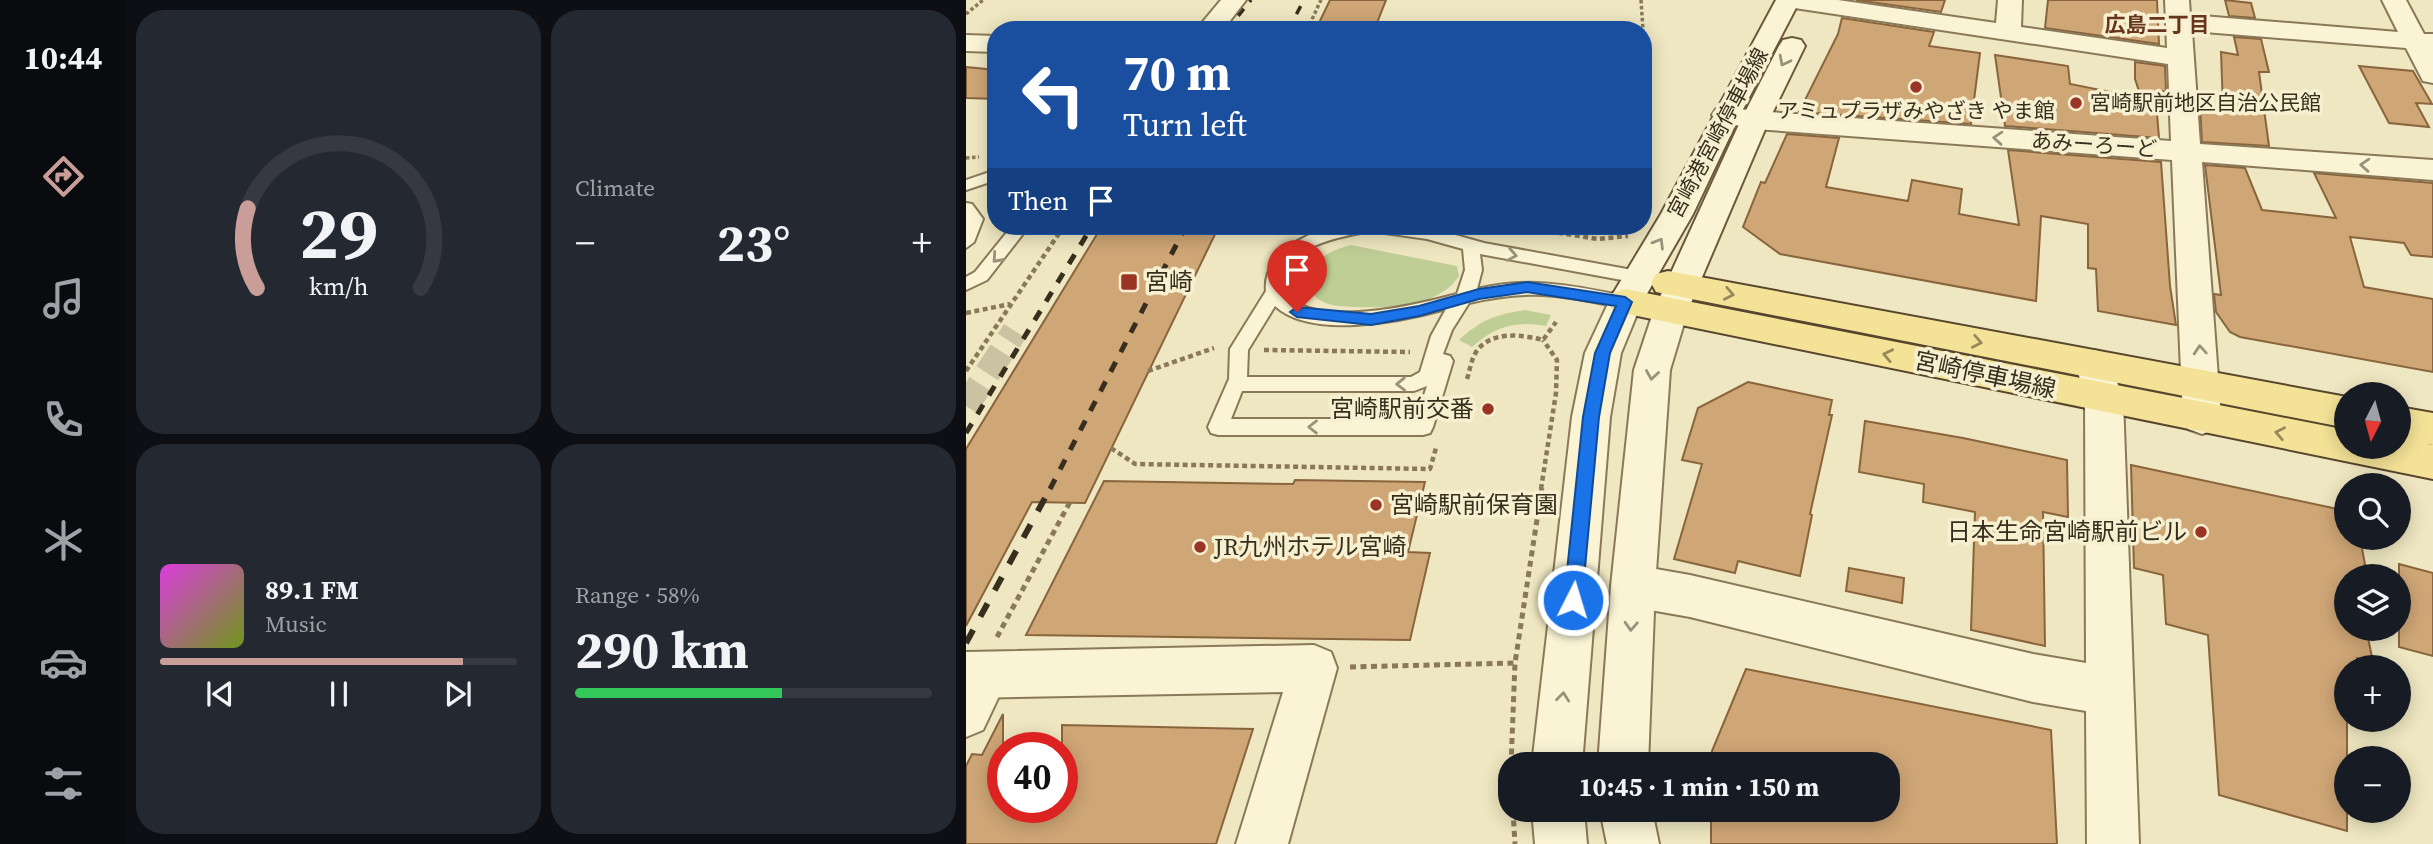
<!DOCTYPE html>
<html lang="en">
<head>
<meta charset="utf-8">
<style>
	:root { --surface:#171b24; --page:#242831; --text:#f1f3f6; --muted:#9ea1a6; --line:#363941; --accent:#ca9e98 }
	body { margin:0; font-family:"Source Serif 4","Noto Sans JP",serif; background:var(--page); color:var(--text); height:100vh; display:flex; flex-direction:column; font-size:26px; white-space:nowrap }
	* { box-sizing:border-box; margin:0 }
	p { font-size:23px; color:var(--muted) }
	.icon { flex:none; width:38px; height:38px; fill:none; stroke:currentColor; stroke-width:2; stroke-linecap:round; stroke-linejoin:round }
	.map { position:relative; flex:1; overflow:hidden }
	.drawer { display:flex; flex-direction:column; gap:10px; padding:10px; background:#0d0f14; width:840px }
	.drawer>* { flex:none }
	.guide { position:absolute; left:21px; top:21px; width:665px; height:214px; border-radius:28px; box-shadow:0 4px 18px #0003; background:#1a4fa0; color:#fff; overflow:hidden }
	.needle { width:46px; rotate:186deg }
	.tools { position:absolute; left:1368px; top:382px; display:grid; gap:14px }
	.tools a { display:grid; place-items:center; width:77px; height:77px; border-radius:50%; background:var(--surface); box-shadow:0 4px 18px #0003; font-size:35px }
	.speed { position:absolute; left:21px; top:732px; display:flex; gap:14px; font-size:35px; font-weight:700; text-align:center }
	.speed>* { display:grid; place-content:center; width:91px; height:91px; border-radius:50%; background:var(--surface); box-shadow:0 4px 18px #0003; line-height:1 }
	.speed .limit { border:10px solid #d22; background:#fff; color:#111 }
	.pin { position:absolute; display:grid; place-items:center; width:60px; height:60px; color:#fff; margin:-72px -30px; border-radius:50% 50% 50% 0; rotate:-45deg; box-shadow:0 0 7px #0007 }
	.pin .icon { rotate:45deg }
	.me { position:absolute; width:77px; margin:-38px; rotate:5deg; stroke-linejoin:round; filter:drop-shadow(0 0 5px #0008) }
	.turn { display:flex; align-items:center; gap:24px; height:147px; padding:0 21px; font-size:32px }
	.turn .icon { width:91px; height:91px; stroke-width:2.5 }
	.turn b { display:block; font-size:49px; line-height:60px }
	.then { display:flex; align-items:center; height:66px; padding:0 21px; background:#0003; gap:14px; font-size:26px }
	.big { font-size:52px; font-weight:700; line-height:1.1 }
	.drawer .tile { flex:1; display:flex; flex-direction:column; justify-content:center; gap:10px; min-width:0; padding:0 24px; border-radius:28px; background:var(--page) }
	.drawer .dial { align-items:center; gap:0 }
	.dial svg { height:182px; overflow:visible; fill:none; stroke:var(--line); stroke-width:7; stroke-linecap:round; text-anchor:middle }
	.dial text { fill:var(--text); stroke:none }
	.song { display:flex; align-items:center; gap:21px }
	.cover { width:84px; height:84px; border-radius:10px; background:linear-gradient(135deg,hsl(300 70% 55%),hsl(80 70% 35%)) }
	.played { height:7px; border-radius:4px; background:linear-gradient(90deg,var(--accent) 85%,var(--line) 85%) }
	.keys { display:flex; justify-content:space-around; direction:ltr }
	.heat { display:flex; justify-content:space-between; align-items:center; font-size:38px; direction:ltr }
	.charge { height:10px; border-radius:5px; background:linear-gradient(90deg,#34c759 58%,var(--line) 0) }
	.drawer .tiles { flex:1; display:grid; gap:10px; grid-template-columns:repeat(2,1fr) }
	.trip { position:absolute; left:532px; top:752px; width:402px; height:70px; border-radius:28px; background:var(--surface); box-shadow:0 4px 18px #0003; font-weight:700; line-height:70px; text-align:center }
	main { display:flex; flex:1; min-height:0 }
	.tabs { display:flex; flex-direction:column; width:126px; justify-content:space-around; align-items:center; background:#090b0e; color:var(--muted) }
	.tabs .icon { width:49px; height:49px }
	.tabs .current { color:var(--accent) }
	.tabs b { font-size:32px; color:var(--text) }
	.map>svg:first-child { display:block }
</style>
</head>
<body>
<main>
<nav class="tabs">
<b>10:44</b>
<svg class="icon current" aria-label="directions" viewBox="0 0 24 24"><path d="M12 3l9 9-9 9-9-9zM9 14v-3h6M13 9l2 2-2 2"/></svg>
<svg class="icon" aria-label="music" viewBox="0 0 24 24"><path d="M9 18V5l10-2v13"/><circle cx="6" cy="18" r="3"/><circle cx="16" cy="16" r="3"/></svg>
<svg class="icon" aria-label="phone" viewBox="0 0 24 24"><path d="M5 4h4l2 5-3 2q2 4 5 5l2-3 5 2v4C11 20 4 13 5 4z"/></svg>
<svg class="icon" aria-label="climate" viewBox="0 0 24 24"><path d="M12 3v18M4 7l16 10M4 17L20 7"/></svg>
<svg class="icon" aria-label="car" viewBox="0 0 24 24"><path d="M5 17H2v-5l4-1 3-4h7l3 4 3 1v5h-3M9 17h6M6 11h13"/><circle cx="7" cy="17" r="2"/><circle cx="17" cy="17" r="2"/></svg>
<svg class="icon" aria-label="filters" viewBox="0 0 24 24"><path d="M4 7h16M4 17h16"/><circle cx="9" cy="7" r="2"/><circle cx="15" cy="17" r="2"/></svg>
</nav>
<section class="drawer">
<div class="tiles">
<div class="tile dial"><svg viewBox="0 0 100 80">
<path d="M14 69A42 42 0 1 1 86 69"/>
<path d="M14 69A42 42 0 0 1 10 34" stroke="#ca9e98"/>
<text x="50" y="56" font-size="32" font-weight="700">29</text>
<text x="50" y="72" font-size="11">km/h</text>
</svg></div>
<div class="tile"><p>Climate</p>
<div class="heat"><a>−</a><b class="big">23°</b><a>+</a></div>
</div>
<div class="tile">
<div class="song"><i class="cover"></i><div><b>89.1 FM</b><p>Music</p></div></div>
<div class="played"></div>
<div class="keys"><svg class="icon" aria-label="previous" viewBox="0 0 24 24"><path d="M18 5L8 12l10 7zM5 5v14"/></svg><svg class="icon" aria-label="pause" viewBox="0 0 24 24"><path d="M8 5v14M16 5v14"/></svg><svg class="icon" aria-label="next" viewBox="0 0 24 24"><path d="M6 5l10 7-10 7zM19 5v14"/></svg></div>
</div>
<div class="tile"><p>Range · 58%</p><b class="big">290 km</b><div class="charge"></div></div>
</div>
</section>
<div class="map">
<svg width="1467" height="844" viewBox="0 0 1467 844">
	<rect width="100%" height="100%" fill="#efe7c1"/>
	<g fill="#bfce95">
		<path d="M385 245 491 266 493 276C472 308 423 308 389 307 377 306 363 307 352 299 347 295 343 287 340 282 351 258 359 252 385 245Z"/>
		<path d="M559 310 585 315 580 326C550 320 528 327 506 347L493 340C516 319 529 315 559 310Z"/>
	</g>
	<g fill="#cfa676" stroke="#89653d" stroke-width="2">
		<path d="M364 0H420L409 28 350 29Z"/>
		<path d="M890 0H979L975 12Z"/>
		<path d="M1082 0H1191L1193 44 1079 28Z"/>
		<path d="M1259 0 1285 3 1289 18 1263 16Z"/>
		<path d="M876 18 968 32 963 46 1014 53 1005 124 833 112 872 34Z"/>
		<path d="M1268 37 1295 39 1303 72H1293L1303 146 1236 142 1234 106 1257 108 1255 52 1272 55Z"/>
		<path d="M1029 55 1102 66 1104 84 1190 101 1193 138 1039 126Z"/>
		<path d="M1169 62 1199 66 1200 91 1174 94 1169 79Z"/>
		<path d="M1393 66 1447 71 1466 104 1450 103 1463 127 1423 123Z"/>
		<path d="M0 67 30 70V99L0 98Z"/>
		<path d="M821 134 873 138 860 187 942 201 946 180 996 189 993 214 1053 225 1042 150 1195 162 1204 286 1210 325 1132 311 1130 269 1122 268V224L1075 216 1070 301 814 254 777 227 795 182 799 183Z"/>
		<path d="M1239 165 1279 168 1296 210 1370 218 1348 173 1467 183V257L1445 255 1438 243 1384 237 1398 287 1467 299V372L1274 337 1264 332 1250 312 1248 294 1255 295Z"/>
		<path d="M136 226H253L119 503 66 502 0 626V449Z"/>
		<path d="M782 382 866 400 863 415H866L844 514 846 515 834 576 772 561 769 573 708 559 736 464 716 460 732 408Z"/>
		<path d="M899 421 997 438 1101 460 1102 517 1077 512 1079 646 1005 630 1009 512 957 502 958 484 893 472Z"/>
		<path d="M1165 465 1381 511V537H1394L1401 576H1381V628H1400L1407 662 1391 658 1393 667H1381V831L1253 795 1242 635 1200 624 1197 575 1168 568Z"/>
		<path d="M329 480 459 482 442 552 464 553 444 640 60 635 138 481 327 484Z"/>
		<path d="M1433 564 1467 573V656L1433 647Z"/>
		<path d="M883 568 938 578 936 603 880 591Z"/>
		<path d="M780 669 1085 730 1091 844H745V810H922V765H746V751Z"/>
		<path d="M37 714V807H96V725L287 729 250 844H0V766L6 754 16 755Z"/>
	</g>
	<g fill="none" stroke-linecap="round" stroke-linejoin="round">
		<path stroke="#cac2a0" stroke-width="26" stroke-dasharray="26 13" stroke-linecap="butt" d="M0 406 49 331"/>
		<defs>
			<g id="service">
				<path d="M30 170V180L0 190V180Z"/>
				<path d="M0 203 6 204 17 219 8 242 0 248Z"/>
				<path d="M46 226H63L21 280 0 290V277L9 272Z"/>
				<path d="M369 226 461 227 518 243 672 271 680 277 672 283 514 254 516 270 511 289C566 276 606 286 659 296L665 298 668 302 665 306 659 308C597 296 567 288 503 303L486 330 477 354 484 356 487 361 467 427 464 433 457 435H252L245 433 242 427 263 379 264 349 300 291C296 255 340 233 369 226ZM405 231 461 239 497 249 499 270 491 294C450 305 350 330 318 293 306 248 376 236 405 231ZM309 306C346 340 437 321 480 309L465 336 454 372 445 377H281L282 350ZM461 386 450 419H265L276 391H448Z"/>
			</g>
			<g id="minor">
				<path d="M810 0H872L1030 23 1032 0H1056L1055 27 1201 48 1199 0H1223L1224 15 1432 32 1416 0H1440L1458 34H1467V83L1457 81 1440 48 1226 31 1234 144 1467 160V180L1236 162 1255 418 1250 429 1236 434 1222 429 1217 418 1206 160 789 129 750 121 746 115 750 109 760 107 789 111 1205 141 1202 64 822 7 813 5Z"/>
				<path d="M1128 350 1141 354 1157 399 1173 844H1121L1120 711 1067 702 724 617 667 607 651 601 645 586 651 571 667 565 724 575 1067 654 1120 663 1119 399 1110 364 1115 354Z"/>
				<path d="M20 652 37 658 43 675 17 730 0 737V665L3 658Z"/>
			</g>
			<g id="tertiary">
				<path d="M255 0H280L257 30H230Z"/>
				<path d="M0 35 30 36V52L0 51Z"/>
				<path d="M659 289 671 293 676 302 655 353 644 417 616 765H566L606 417 619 353 647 293Z"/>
				<path d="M705 297 717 301 722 310 704 370 689 586 682 765H632L645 586 668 370 688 310 693 301Z"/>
				<path d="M348 645 365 652 371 668 322 844H270L317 692 0 698V652Z"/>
				<path d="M566 810H618L621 844H569Z"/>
				<path d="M634 810H686L693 844H641Z"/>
			</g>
			<g id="secondary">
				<path d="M810 0H834L774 115 727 214 671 311 659 315 647 311 642 302 695 214Z"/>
				<path d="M826 38 835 40 839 46 803 120 722 310 717 319 705 323 693 319 688 310 775 120 813 46 817 40Z"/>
			</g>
			<g id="primary">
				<path d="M702 271 1381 397V428L690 292 685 283 690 274Z"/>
				<path d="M659 289 1381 430V446H1433V407L1467 413V445L1441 440 1467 445V479L647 311 642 302 647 293Z"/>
			</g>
		</defs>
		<use href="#service" stroke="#897958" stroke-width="4"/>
		<use href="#minor" stroke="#897958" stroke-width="4"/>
		<use href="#tertiary" stroke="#897958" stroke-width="4"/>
		<use href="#secondary" stroke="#6b593b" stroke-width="4"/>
		<use href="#primary" stroke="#57462d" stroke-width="4"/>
		<g stroke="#897958" stroke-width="3.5" stroke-dasharray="3.5 2.5" stroke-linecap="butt">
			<path d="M675 0 677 30"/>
			<path d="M0 14 17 0"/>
			<path d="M341 30 355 0"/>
			<path d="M677 44 679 83"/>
			<path d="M0 158 13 157"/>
		</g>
		<g stroke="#897958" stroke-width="4.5" stroke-dasharray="5 3.5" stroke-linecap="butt">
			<path d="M550 226 632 239 662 236"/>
			<path d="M0 313 44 304"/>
			<path d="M298 350 444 352"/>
			<path d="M0 371 98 226"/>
			<path d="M182 371 248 348"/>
			<path d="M501 379C504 370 505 360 510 352 524 331 555 334 577 340L590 322"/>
			<path d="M145 448 169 464 464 469 470 448"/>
			<path d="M575 489 590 393 591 360 577 340"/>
		</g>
		<g stroke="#897958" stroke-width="5" stroke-dasharray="6 4.5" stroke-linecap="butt">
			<path d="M31 637 104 502"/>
			<path d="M384 667 549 663"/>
			<path d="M545 765 549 663 576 487"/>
			<path d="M547 810 549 844"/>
		</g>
		<use href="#service" fill="#faf4d5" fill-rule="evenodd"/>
		<use href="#minor" fill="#faf4d5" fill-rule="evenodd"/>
		<use href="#tertiary" fill="#faf4d5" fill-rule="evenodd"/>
		<use href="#secondary" fill="#faf4d5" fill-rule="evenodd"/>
		<use href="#primary" fill="#f4e397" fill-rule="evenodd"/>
		<g stroke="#382e1d" stroke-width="3.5" stroke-dasharray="9 9" stroke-linecap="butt">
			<path d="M261 30 285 0"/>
			<path d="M322 30 338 0"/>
		</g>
		<g stroke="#382e1d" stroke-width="5" stroke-dasharray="11 11" stroke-linecap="butt">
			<path d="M0 433 126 226"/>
			<path d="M84 489 220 226"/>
		</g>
		<path stroke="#382e1d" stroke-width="6" stroke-dasharray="15 15" stroke-linecap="butt" d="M0 643 85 487"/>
	</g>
	<defs><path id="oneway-chevron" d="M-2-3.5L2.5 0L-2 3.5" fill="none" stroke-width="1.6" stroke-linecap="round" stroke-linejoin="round" transform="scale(1.75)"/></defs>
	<g stroke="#999179">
		<use href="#oneway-chevron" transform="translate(818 61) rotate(117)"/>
		<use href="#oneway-chevron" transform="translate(1032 138) rotate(-176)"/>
		<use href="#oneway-chevron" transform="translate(1399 165) rotate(-176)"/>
		<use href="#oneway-chevron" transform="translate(693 243) rotate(-59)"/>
		<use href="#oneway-chevron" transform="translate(546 255) rotate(11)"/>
		<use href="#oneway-chevron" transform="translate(31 258) rotate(132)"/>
		<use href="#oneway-chevron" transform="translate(1234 350) rotate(-94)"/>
		<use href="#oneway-chevron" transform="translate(686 375) rotate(99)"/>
		<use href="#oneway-chevron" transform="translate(435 384) rotate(179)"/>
		<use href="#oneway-chevron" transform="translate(347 427) rotate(180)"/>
		<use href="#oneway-chevron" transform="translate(665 626) rotate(93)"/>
		<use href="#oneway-chevron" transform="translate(597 697) rotate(-84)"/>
	</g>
	<g stroke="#96885a">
		<use href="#oneway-chevron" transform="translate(763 294) rotate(11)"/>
		<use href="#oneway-chevron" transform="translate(1011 342) rotate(11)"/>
		<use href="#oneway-chevron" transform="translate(922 355) rotate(-168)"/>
		<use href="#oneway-chevron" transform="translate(1314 433) rotate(-169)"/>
	</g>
	<path fill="#1a73e8" stroke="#114b97" stroke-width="2" d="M561 282 659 297 666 302 644 353 633 417 616 600 613 606 607 609 600 606 598 600 617 417 629 353 650 306 561 292 513 299 453 316 405 325 331 317 324 312 331 307 405 314 453 306 513 289Z"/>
	<g fill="#9a3526" stroke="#f6f0d1" stroke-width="2.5">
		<circle cx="950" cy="87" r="7"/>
		<circle cx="1110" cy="103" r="7"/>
		<rect x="154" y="273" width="18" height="18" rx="3.5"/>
		<circle cx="522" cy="409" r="7"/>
		<circle cx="410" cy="505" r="7"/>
		<circle cx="1235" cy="532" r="7"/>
		<circle cx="234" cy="547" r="7"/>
	</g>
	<g text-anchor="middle" stroke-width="7" stroke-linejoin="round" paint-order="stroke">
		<g font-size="21" font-weight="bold" fill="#66351b" stroke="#f6f0d1">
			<text x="1191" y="32">広島二丁目</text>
		</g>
		<g font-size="21" fill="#382e1d" stroke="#f6f0d1" text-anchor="start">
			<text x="1124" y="110">宮崎駅前地区自治公民館</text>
			<text x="950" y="118" text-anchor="middle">アミュプラザみやざき やま館</text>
		</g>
		<g font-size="21" fill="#382e1d" stroke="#f6f0d1">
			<text transform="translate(752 133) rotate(-62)" y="7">宮崎港宮崎停車場線</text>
			<text transform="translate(1128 145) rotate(4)" y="7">あみーろーど</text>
		</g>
		<g font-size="24" fill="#382e1d" stroke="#f6f0d1" text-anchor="start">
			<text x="179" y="290">宮崎</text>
			<text x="508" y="417" text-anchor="end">宮崎駅前交番</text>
			<text x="424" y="513">宮崎駅前保育園</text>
			<text x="1221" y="540" text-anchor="end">日本生命宮崎駅前ビル</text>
			<text x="248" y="555">JR九州ホテル宮崎</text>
		</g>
		<g font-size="24" fill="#382e1d" stroke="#f6f0d1">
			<text transform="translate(1019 375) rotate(12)" y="8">宮崎停車場線</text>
		</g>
	</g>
</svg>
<div class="tools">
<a><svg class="needle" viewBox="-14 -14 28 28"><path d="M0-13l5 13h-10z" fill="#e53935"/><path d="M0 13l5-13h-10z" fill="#9ea1a6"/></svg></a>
<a><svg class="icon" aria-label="search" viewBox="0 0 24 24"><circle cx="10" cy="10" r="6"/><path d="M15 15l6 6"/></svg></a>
<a><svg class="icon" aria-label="layers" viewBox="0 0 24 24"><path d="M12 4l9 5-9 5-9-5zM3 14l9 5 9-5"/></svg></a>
<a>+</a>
<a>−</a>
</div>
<div class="speed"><div class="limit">40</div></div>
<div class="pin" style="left:331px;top:312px;background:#d93025"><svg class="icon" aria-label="arrive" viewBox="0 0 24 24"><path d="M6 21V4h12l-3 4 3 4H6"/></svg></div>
<svg class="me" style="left:607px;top:600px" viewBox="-20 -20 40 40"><circle r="17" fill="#1a73e8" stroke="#fff" stroke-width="3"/><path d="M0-11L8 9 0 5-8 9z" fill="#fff"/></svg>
<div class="trip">10:45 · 1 min · 150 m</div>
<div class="guide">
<div class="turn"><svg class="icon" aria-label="left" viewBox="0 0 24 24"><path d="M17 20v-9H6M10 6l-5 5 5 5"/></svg><div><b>70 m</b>Turn left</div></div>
<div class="then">Then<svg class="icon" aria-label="arrive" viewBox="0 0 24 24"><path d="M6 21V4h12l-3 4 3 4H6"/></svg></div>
</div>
</div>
</main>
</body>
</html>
